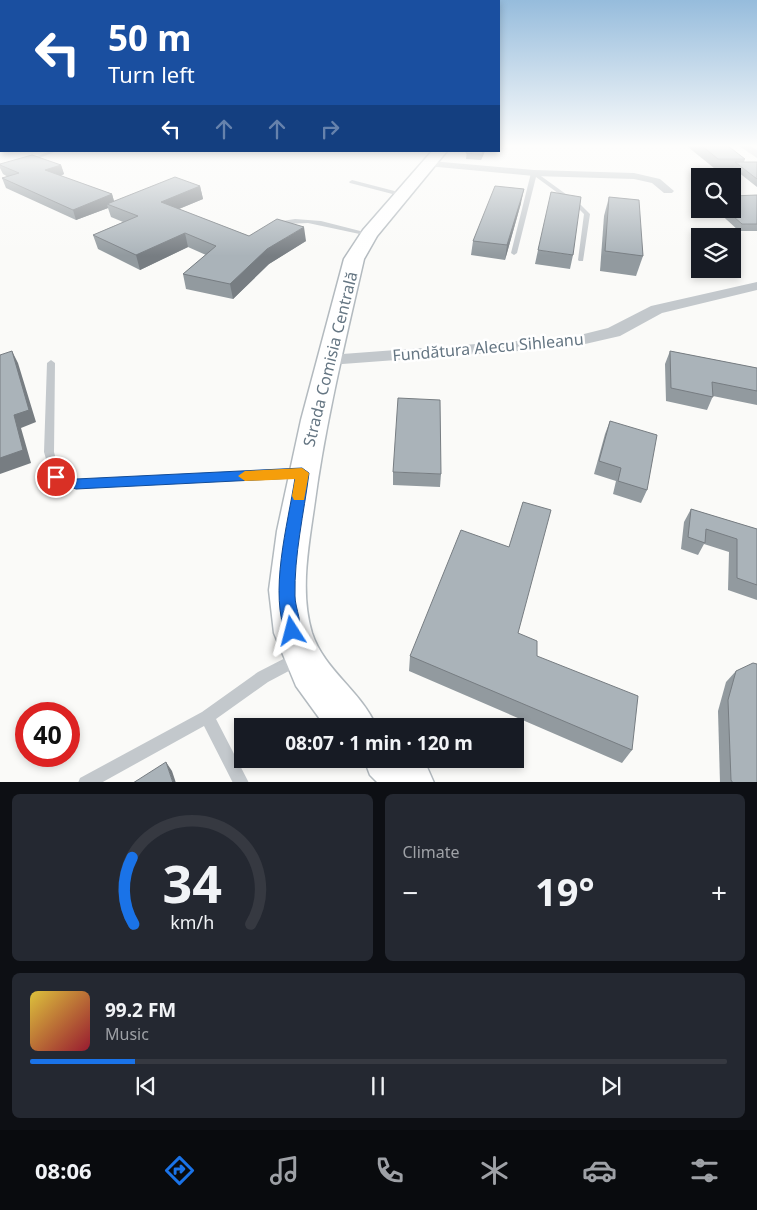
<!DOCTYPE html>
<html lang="en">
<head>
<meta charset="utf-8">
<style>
	:root { --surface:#171b24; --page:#242831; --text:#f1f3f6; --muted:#9ea1a6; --line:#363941; --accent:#1a73e8 }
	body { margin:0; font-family:"Noto Sans",sans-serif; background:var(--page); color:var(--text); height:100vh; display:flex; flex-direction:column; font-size:19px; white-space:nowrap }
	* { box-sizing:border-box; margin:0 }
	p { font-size:16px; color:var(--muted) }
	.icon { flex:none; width:28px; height:28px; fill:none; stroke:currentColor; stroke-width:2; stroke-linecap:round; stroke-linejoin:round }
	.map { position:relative; height:782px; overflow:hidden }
	.drawer { display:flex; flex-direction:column; gap:12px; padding:12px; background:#0d0f14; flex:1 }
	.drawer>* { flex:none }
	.guide { position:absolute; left:0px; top:0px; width:500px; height:152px; box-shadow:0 2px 8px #0003; background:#1a4fa0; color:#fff; overflow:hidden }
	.controls { position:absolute; left:691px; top:168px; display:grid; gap:10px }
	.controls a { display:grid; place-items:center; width:50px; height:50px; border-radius:0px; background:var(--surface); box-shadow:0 2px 8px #0003; font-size:25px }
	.speed { position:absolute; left:15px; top:702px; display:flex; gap:10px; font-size:25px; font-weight:700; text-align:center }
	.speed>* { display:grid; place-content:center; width:65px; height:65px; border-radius:50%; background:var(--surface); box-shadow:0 2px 8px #0003; line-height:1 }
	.speed .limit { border:8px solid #d22; background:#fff; color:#111 }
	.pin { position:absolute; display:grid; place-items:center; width:42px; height:42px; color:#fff; margin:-21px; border:2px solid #fff; border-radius:50%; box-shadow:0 1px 5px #0007 }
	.me { position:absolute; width:55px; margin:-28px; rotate:351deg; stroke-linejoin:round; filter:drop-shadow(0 0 4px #0008) }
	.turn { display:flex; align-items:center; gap:18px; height:105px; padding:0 25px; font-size:22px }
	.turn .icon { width:65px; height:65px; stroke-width:2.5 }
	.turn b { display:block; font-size:35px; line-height:42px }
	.lanes { display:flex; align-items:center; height:48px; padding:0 25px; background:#0003; justify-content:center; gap:25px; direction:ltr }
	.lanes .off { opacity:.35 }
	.big { font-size:38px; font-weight:700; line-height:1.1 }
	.drawer .card { flex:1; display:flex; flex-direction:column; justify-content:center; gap:8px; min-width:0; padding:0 18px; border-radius:8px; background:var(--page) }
	.drawer .dial { align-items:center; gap:0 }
	.dial svg { height:130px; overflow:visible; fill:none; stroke:var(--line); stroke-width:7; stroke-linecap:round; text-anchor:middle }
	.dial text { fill:var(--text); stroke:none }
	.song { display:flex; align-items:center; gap:15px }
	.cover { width:60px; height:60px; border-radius:8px; background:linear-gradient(135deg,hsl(50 70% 55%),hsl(350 70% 35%)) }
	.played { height:5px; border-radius:2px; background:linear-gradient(90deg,var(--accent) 15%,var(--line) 15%) }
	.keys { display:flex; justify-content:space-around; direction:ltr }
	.heat { display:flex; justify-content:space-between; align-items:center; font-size:28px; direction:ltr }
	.drawer .tiles { flex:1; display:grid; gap:12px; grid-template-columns:1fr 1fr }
	.card:last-child { grid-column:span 2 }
	.trip { position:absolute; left:234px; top:718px; width:290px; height:50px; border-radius:0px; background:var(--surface); box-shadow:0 2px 8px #0003; font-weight:700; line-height:50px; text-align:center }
	.tabs { display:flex; height:80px; justify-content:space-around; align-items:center; background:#090b0e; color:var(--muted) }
	.tabs .icon { width:35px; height:35px }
	.tabs .current { color:var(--accent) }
	.tabs b { font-size:22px; color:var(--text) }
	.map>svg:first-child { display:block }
</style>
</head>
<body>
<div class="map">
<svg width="757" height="783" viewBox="0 0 757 783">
	<rect width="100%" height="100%" fill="#fafaf8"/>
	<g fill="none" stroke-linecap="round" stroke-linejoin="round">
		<defs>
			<g id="secondary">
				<path d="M432 151H447L377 236 364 259C345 342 325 424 314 508 308 549 300 593 312 633 324 670 361 691 376 726H325L296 686 274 633 269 590 277 531 301 420 344 259 363 230Z"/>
				<path d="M364 759H419L427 767 434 783H378L370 775Z"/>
			</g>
		</defs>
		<use href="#secondary" stroke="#b3babf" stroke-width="3"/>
		<g fill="#c3c8cc" fill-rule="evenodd">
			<path d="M50 151H57L32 161 28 160Z"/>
			<path d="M534 171 581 205 590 214 583 261H579L578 260 584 214 577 207 536 177 517 253 514 255 511 253 531 173Z"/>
			<path d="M352 180 406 194 407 195 404 197 350 183 349 182Z"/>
			<path d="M295 219 321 221 372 234 369 236 308 223 286 224 275 228 272 226 282 221Z"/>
			<path d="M51 360 55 363 54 452 60 475 76 480 299 469 303 470 304 473 303 476 299 477 76 488 52 480 44 452 47 363Z"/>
			<path d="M297 652 302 654 304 659 302 664 268 682 216 719 249 783H233L204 726 101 783H78L80 778 202 712 258 672Z"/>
		</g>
		<g fill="#c3c8cc" fill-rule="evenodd">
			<path d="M739 146H751L757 150V158Z"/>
			<path d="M431 161 534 170 634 173 660 179 674 191 672 193H664L652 183 634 179 534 176 427 166 426 164Z"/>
			<path d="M757 282V290L662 313 620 336 572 347 329 365 323 364 320 360 323 356 329 355 572 337 608 328 651 306Z"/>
		</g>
		<use href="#secondary" fill="#fff" fill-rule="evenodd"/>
	</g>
	<g fill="#929a9f">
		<path d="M688 146H728L745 159 744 162H757V187L733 168H714L688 147Z"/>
		<path d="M467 151H485L481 160 466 159Z"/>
		<path d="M0 164 61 165 64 174 61 176 112 194 114 201 200 186 203 199 179 209 249 236 306 241 269 264 233 299 186 289 183 274 206 255 188 247 140 270 98 249 93 235 123 222 111 217 108 208 76 220 6 188 2 178 8 177 3 174 0 168Z"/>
		<path d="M757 195V231H739L715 209H732Z"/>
		<path d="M609 197 643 256 636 276 600 271 604 216Z"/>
		<path d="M521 203 505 260 471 255 473 241Z"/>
		<path d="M538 250 573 255 570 269 535 264Z"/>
		<path d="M670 351 757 368V405L713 396 707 410 666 401 665 364Z"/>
		<path d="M610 421 647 490 641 503 613 494 616 481 594 474 605 434Z"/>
		<path d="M393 472 441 474 440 487 393 485Z"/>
		<path d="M691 509 757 529V600L728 590 729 552 704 544 698 555 681 549 684 522Z"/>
		<path d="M518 633 537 656 632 750 622 763 409 671 410 656Z"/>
		<path d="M736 671 757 783H720L718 711 726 682Z"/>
	</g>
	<g fill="#777d82">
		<path d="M483 151H485L481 160 482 155Z"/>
		<path d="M61 165 64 174 49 180 45 170Z"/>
		<path d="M200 186 203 199 164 215 161 202Z"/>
		<path d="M524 189 521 203 505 260 507 245Z"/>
		<path d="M112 194 115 205 107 204 108 208 76 220 73 210Z"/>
		<path d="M304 227 306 241 269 264 233 299 230 284 267 249Z"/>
		<path d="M185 233 188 247 140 270 136 255Z"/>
		<path d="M12 351 18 363 36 422 21 428 31 463 0 474V458L14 415Z"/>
		<path d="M166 762 172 771 176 783H173Z"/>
	</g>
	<g fill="#aab3b9" stroke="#777d82">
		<path d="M702 146H728L745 159H718Z"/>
		<path d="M467 151H483L482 155 466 153Z"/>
		<path d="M32 155 61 165 45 170 112 194 73 210 2 178 19 173 0 165V164Z"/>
		<path d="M735 162H757V179Z"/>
		<path d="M175 177 200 186 161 202 249 236 277 219 304 227 267 249 230 284 183 274 216 246 185 233 136 255 93 235 138 216 107 204Z"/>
		<path d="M495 186 524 189 507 245 473 241Z"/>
		<path d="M551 192 581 197 573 255 538 250Z"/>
		<path d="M757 195V224H742L725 209H732V196Z"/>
		<path d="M609 197 639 200 643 256 605 251Z"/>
		<path d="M12 351 29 410 14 415 23 450 0 458V355Z"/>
		<path d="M670 351 757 368V391L712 382 713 397 671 388Z"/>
		<path d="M398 398 440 400 441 474 393 472Z"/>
		<path d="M610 421 657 435 647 490 618 481 621 468 599 461Z"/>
		<path d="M523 502 551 510 518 633 537 641V656L638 696 632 750 410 656 461 530 509 547Z"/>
		<path d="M691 509 757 529V585L737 578V539L706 529 705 543 688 537Z"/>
		<path d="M753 663 757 664V783H733L731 780 728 700 736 671Z"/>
		<path d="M166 762 173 783H133Z"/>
	</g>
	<linearGradient id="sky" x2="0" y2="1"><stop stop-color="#96bcdc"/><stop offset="0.57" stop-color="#fdfdfc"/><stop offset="1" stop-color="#fdfdfc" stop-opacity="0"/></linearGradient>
	<rect width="757" height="256" fill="url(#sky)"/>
	<path fill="#1a73e8" stroke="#114b97" d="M302 468 309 473C304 513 294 555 295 596 295 609 304 624 298 637L292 639 287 637C268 594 288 524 295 478L76 489 52 480 50 477 56 472 76 479Z"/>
	<path fill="#f59e0b" d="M302 468 309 473 304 500H294L292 496 295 479 245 481 238 476 245 471Z"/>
	<g text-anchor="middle" stroke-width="5" stroke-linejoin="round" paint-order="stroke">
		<g font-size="16" fill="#657683" stroke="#fff">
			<text transform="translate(488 347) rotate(-5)" y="6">Fundătura Alecu Sihleanu</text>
			<text transform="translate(330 359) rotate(-76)" y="6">Strada Comisia Centrală</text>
		</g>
	</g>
</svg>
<div class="controls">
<a><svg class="icon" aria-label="search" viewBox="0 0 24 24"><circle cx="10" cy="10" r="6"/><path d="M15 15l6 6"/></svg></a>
<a><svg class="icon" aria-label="layers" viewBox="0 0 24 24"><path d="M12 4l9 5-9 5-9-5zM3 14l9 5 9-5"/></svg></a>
</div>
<div class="speed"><div class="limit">40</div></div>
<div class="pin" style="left:56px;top:477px;background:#d93025"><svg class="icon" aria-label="arrive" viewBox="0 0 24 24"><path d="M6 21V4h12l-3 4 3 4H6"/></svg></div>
<svg class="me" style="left:292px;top:631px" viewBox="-20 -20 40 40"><path d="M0-17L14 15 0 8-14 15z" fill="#1a73e8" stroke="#fff" stroke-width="4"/></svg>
<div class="trip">08:07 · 1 min · 120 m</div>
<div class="guide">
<div class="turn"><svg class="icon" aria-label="left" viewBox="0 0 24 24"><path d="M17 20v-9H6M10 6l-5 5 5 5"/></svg><div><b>50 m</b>Turn left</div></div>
<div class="lanes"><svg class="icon" aria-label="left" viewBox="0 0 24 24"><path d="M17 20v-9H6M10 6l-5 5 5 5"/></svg><svg class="icon off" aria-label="ahead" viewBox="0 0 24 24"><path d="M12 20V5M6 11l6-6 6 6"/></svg><svg class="icon off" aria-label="ahead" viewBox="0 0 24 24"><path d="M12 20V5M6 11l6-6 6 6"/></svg><svg class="icon off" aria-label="right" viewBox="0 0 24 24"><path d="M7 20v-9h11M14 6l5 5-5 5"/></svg></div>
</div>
</div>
<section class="drawer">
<div class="tiles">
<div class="card dial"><svg viewBox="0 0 100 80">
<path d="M14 69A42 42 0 1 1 86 69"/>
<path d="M14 69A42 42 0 0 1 13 28" stroke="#1a73e8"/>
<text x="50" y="56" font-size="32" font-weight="700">34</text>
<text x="50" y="72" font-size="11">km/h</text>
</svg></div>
<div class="card"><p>Climate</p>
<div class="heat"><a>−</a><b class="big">19°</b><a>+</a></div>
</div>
<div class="card">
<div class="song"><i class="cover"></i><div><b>99.2 FM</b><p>Music</p></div></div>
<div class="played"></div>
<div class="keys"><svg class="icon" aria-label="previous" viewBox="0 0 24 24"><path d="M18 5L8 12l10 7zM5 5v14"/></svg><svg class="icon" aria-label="pause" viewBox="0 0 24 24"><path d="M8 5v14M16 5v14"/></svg><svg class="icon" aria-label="next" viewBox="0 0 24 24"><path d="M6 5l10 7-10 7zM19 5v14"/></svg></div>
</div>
</div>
</section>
<nav class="tabs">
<b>08:06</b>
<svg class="icon current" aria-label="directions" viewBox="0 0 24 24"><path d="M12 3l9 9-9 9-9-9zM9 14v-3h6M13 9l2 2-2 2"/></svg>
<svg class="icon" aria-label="music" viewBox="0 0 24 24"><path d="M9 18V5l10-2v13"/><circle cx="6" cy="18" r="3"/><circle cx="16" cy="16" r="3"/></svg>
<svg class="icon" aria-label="phone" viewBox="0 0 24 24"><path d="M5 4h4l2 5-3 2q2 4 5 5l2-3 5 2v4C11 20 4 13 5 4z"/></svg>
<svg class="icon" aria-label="climate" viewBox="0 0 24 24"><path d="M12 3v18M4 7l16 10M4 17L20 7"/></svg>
<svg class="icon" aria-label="car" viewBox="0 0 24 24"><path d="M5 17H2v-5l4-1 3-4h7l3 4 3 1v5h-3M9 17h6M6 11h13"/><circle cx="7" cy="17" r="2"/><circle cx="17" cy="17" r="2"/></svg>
<svg class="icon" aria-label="filters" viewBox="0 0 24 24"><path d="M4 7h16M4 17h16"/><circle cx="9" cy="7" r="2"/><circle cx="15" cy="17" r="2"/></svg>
</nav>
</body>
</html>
